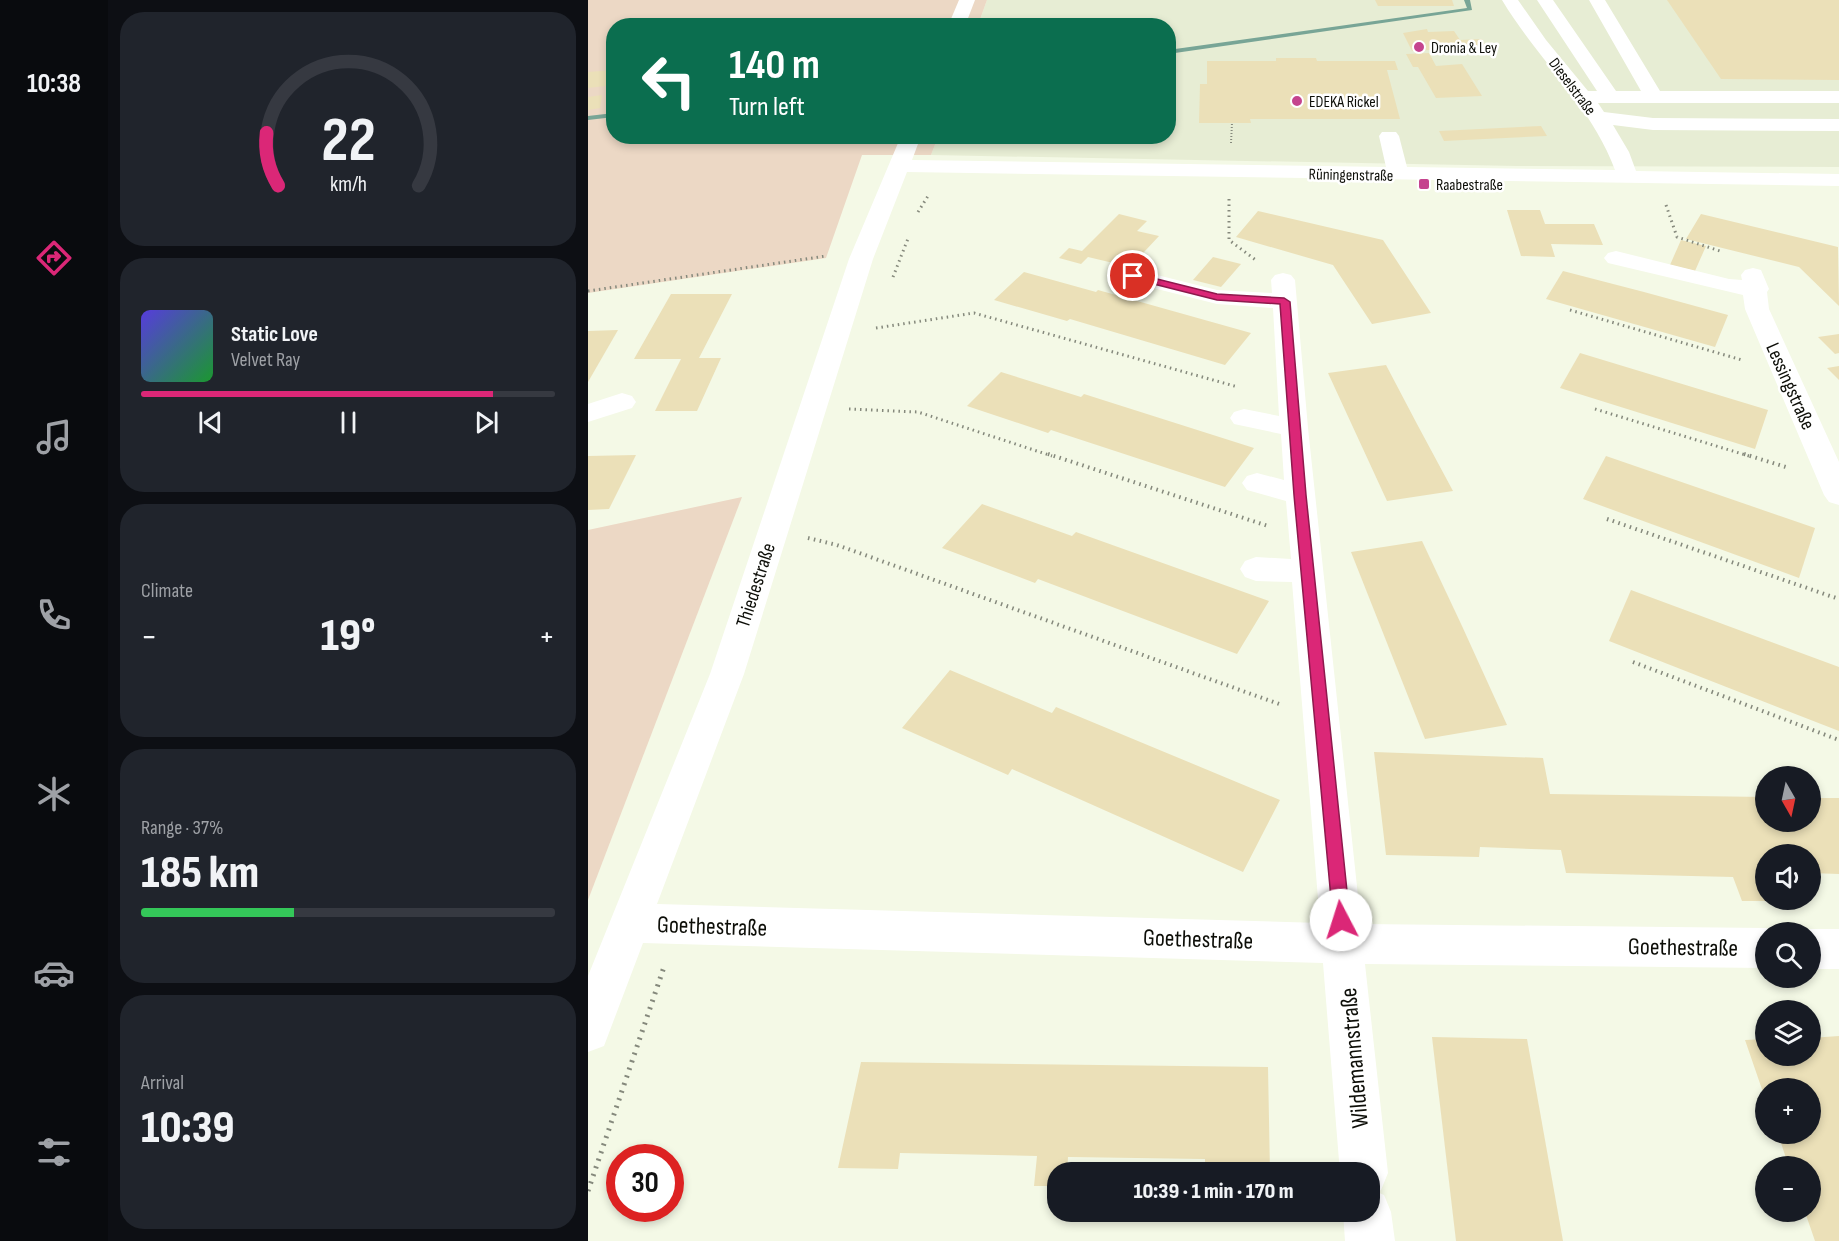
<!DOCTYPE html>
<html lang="en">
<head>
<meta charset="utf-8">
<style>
	:root { --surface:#171b24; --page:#20242c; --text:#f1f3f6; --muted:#9ea1a6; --line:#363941; --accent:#db2777 }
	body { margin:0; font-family:"Sofia Sans Condensed",sans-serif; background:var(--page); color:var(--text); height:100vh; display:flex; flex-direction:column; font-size:22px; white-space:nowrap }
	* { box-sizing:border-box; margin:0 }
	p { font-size:20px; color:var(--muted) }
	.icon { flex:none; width:33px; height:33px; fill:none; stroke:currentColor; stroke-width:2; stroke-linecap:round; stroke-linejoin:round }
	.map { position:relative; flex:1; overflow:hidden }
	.sheet { display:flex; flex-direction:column; gap:12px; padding:12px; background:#0d0f14; width:480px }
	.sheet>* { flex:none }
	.hud { position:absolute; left:18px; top:18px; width:570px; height:126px; border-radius:24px; box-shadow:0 3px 9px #0003; background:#0b6e4f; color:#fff; overflow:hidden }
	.needle { width:39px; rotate:171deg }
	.controls { position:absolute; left:1167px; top:766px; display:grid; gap:12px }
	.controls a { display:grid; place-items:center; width:66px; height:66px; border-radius:50%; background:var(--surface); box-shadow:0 3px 9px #0003; font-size:30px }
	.speed { position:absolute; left:18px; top:1144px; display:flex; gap:12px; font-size:30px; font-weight:700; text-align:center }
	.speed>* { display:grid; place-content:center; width:78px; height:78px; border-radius:50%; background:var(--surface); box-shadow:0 3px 9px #0003; line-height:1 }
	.speed .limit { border:9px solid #d22; background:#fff; color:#111 }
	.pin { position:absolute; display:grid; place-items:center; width:51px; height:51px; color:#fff; margin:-26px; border:3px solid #fff; border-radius:50%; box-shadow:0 2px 6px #0007 }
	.me { position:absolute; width:66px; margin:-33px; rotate:355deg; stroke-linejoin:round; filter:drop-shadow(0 0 4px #0008) }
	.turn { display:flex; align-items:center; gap:21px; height:126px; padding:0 24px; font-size:27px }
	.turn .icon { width:78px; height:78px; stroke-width:2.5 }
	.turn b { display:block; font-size:42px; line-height:51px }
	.big { font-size:45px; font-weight:800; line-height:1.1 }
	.sheet .card { flex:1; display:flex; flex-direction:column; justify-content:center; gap:9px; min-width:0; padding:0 21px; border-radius:24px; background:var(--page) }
	.sheet .dial { align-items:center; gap:0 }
	.dial svg { height:156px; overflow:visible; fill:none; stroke:var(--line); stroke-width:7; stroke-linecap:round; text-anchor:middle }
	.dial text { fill:var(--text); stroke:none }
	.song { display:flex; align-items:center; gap:18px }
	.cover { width:72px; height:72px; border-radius:9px; background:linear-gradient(135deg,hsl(250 70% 55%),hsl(130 70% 35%)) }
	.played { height:6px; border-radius:3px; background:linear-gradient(90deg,var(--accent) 85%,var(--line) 85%) }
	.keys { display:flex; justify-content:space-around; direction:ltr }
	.heat { display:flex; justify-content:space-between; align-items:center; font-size:33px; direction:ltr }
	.charge { height:9px; border-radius:4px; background:linear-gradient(90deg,#34c759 37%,var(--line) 0) }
	.trip { position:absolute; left:459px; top:1162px; width:333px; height:60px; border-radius:24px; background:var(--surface); box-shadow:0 3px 9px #0003; font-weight:800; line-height:60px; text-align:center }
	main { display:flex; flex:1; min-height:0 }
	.tab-bar { display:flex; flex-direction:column; width:108px; justify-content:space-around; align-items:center; background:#090b0e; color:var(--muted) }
	.tab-bar .icon { width:42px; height:42px }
	.tab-bar .active { color:var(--accent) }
	.tab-bar b { font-size:27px; color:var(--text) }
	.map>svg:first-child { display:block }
</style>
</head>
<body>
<main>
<nav class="tab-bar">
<b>10:38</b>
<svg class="icon active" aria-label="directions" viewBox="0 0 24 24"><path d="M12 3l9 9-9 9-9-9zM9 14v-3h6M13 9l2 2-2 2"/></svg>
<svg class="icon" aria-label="music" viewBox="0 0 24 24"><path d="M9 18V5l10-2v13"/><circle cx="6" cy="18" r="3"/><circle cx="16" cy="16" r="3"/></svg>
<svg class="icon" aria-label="phone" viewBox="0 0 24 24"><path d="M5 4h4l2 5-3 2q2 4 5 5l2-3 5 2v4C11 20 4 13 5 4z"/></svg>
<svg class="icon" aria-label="climate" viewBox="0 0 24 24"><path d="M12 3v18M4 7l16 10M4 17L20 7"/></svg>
<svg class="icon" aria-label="car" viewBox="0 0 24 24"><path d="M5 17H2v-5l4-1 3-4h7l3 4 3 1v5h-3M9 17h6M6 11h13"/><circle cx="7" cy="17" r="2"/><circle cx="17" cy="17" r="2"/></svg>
<svg class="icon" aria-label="filters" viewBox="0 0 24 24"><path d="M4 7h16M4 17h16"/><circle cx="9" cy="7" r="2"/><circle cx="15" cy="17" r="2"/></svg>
</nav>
<section class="sheet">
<div class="card dial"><svg viewBox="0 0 100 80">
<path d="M14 69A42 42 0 1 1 86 69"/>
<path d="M14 69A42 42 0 0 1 8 42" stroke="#db2777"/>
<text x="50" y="56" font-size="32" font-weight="700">22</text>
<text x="50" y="72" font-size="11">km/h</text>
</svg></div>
<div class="card">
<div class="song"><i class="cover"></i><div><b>Static Love</b><p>Velvet Ray</p></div></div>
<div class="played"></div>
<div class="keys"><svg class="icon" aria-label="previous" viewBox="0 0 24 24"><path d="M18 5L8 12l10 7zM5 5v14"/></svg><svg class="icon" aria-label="pause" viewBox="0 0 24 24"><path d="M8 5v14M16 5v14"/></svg><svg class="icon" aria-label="next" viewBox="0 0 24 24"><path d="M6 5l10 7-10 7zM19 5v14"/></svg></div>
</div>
<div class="card"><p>Climate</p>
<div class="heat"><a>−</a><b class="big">19°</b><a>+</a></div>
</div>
<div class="card"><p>Range · 37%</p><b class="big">185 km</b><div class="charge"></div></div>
<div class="card"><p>Arrival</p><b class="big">10:39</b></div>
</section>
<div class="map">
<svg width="1251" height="1241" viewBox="0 0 1251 1241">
	<rect width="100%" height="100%" fill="#f4f9e6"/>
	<path fill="#e7edd4" d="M399 0H1251V167L929 166 343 155 350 137 580 136V26L390 25Z"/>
	<g fill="#ecd8c5">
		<path d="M0 0H399L390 25 26 26V136L350 137 343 155H274L238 258 0 293Z"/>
		<path d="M154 497 0 900V530Z"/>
	</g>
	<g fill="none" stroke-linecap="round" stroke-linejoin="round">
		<g fill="#78a596" fill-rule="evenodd">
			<path d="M876 0H882L884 10 580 54V50L879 8Z"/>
			<path d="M26 113V117L0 120V116Z"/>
		</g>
	</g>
	<g fill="#ebe0b8">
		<path d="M787 0H864L866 6H790Z"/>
		<path d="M1079 0H1251V80L1133 79Z"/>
		<path d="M839 29 840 32 866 31 872 40 894 39 898 47 824 51 815 33Z"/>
		<path d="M841 53 848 66 874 64 894 96 848 98 830 67H825L818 54Z"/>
		<path d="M688 58H728L729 61H807L810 70H799L812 119H662L663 123H611L612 84H619V61H688Z"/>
		<path d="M26 70V85L0 88V72Z"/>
		<path d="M14 95 12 108 0 110V97Z"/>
		<path d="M953 126 959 136 856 141 851 131Z"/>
		<path d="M919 210H952L957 224H1006L1015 245 963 244 967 257 933 256Z"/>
		<path d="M670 211 795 240 843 313 784 324 745 265 648 237Z"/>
		<path d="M531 214 559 221 549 231 571 236 542 267 500 257 493 264 471 258 481 248 494 251Z"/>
		<path d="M1113 214 1250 247 1251 306 1211 267 1098 239Z"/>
		<path d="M1093 240 1118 246 1107 271 1082 265Z"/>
		<path d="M625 257 653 264 633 287 605 280Z"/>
		<path d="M975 271 1056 292 1140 315 1127 347 958 299Z"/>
		<path d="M436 272 508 292 510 290 663 333 637 365 482 319 479 321 406 300Z"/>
		<path d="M83 294H144L111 358H133L109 411H67L93 359H46Z"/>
		<path d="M30 330 0 382V331Z"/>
		<path d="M1251 334V353L1247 354 1230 337Z"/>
		<path d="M992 353 1180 410 1167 449 972 388Z"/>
		<path d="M798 365 829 424 865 491 799 501 740 373Z"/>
		<path d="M1251 366V380L1239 368Z"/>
		<path d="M413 372 493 397 496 394 666 448 637 487 463 430 460 433 379 406Z"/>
		<path d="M48 455 21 509 0 510V456Z"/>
		<path d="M1018 456 1227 528 1211 578 995 499Z"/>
		<path d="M394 504 484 536 488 532 681 601 649 654 450 579 447 583 354 548Z"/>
		<path d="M834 541 874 626 919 725 837 739 763 552Z"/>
		<path d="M1043 590 1251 667V731L1021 641Z"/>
		<path d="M362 670 464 713 468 707 692 800 655 872 424 769 420 775 314 728Z"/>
		<path d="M786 752 955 758 962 794 1178 797V822H1222V798H1251V874L1222 873V855H1178V873H1168L1178 901H1154L1145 877 978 873 973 850 892 847 891 857 798 855Z"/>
		<path d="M1251 1036V1241H1227L1217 1212H1222V1167H1201L1190 1134H1222V1089H1178L1177 1098 1157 1040 1178 1039V1056H1222V1038Z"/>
		<path d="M844 1037 939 1039 975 1241H868Z"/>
		<path d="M273 1062 680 1067 682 1173H617V1159L480 1157 479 1173H470V1186H446L449 1156 312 1153 310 1169 250 1168Z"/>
	</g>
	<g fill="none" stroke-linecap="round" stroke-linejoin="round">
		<path stroke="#85897c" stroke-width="2" stroke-dasharray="1 2" stroke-linecap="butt" d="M643 143 644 123"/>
		<g stroke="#85897c" stroke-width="3" stroke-dasharray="1.5 4" stroke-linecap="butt">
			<path d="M641 199V240L669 261"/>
			<path d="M1078 205 1089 237 1132 251"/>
			<path d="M330 212 340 196"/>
			<path d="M305 277 321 236"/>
			<path d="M0 291 238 256"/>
			<path d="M982 310 1154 360"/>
			<path d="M288 328 386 313 650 387"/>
			<path d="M261 409 330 412 464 456"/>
			<path d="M1007 409 1161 456"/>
		</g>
		<g stroke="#85897c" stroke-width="4" stroke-dasharray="1.5 4.5" stroke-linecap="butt">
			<path d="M460 454 680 526"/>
			<path d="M1156 454 1201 468"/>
			<path d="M1019 519 1251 599"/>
			<path d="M220 538 249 545 691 704"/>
			<path d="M1045 662 1251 740"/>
		</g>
		<path stroke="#85897c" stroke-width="5" stroke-dasharray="2 6" stroke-linecap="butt" d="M0 1191 77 964"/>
		<g fill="#fff" fill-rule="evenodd">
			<path d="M371 0H387L377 26H360Z"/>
			<path d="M914 0H930L958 40 1000 91H1009L949 0H965L1028 91H1053L1001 0H1017L1072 91H1251V103H1010L1016 112 1065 118 1251 119V131L1065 130 1025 125 1041 152 1048 171 1251 174V186L319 172 285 259 156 674 69 904 732 923 704 582 668 581 657 577 652 569 657 561 668 557 703 559 698 501 659 490 654 483 659 476 669 473 696 480 693 434 646 424 642 418 646 412 656 409 691 416 685 308 629 304 537 281 533 276 537 271 545 269 629 290 684 293 683 280 687 275 695 273 703 275 707 280 720 428 773 924 1178 928 1191 933H1178V968L777 964 800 1173 793 1190 789 1192 796 1195 803 1212 807 1241H757L755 1212H782V1173H752L735 963 55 943 16 1046 0 1052V976L122 674 261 259 313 136H333L324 160 798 167 791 136 794 132H808L811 136 819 167 1027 170C1003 105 950 60 914 0Z"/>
			<path d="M1028 251 1141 279 1154 280 1153 275 1157 270 1165 268 1173 270 1181 289 1179 292 1181 309 1251 462V505L1241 502 1236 495 1157 309 1155 295 1020 263 1016 258 1020 253Z"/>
			<path d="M34 393 44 396 48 402 44 408 0 422V404Z"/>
			<path d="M1222 929H1251V969H1222V933H1212Z"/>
		</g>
	</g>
	<path fill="#db2777" stroke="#8e194d" stroke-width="1.5" d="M545 273 629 294 696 298 702 302 718 495 762 920 759 926 753 928 747 926 745 920 706 495 692 304 629 300 542 278 540 276Z"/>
	<g fill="#c5448e" stroke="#fff" stroke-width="2">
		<circle cx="831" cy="47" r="6"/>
		<circle cx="709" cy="101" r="6"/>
		<rect x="830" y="178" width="12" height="12" rx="3"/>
	</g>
	<g text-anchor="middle" stroke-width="5" stroke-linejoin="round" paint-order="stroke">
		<g font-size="16" fill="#0d0e08" stroke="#fff" text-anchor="start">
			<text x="843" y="53">Dronia &amp; Ley</text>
			<text x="721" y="107">EDEKA Rickel</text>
			<text x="848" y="190">Raabestraße</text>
		</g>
		<g font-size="16" fill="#0d0e08" stroke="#fff">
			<text transform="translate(985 86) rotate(53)" y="6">Dieselstraße</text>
			<text transform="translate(763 174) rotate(1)" y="6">Rüningenstraße</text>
		</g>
		<g font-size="20" fill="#0d0e08" stroke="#fff">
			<text transform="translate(1203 386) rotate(66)" y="7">Lessingstraße</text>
			<text transform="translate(167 585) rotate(-72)" y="7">Thiedestraße</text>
		</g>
		<g font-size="24" fill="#0d0e08" stroke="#fff">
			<text transform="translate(124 926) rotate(2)" y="8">Goethestraße</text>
			<text transform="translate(610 939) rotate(2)" y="8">Goethestraße</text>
			<text transform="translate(1095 947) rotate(1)" y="8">Goethestraße</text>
			<text transform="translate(766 1058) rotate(-95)" y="8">Wildemannstraße</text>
		</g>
	</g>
</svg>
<div class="controls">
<a><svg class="needle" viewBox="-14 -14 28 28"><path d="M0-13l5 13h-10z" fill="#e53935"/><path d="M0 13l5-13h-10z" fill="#9ea1a6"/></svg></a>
<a><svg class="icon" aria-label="sound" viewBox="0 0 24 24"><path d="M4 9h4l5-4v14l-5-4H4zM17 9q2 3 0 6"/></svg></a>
<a><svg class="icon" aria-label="search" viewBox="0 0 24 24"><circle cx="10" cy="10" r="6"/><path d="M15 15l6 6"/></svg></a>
<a><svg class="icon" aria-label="layers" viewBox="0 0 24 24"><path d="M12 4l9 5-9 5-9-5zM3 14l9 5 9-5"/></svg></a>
<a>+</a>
<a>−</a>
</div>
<div class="speed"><div class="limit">30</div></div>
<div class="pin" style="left:545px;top:276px;background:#d93025"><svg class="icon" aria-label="arrive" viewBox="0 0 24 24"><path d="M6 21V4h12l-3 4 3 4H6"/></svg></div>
<svg class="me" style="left:753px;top:920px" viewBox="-20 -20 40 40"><circle r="19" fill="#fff"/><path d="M0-13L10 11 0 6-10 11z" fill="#db2777"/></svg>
<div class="trip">10:39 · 1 min · 170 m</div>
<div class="hud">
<div class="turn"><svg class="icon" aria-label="left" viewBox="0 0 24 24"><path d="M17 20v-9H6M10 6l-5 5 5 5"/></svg><div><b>140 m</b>Turn left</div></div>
</div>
</div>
</main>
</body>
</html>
